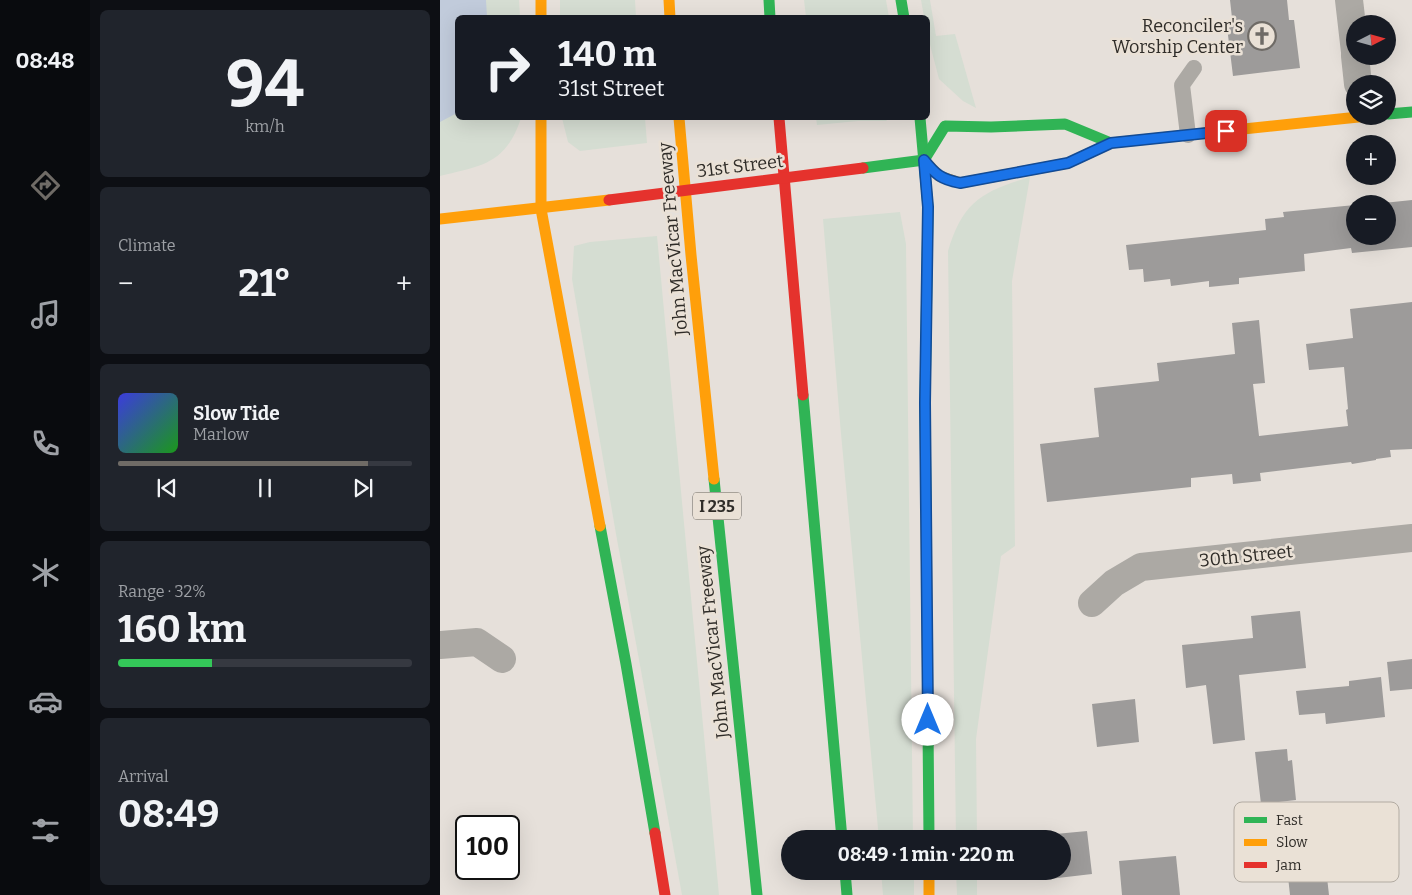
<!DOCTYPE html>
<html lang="en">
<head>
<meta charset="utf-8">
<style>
	:root { --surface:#171b24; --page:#20242c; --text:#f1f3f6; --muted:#9ea1a6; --line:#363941; --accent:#6f6b66 }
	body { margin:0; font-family:Bitter,serif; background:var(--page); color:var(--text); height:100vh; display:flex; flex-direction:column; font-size:19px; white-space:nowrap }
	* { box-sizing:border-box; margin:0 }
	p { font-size:16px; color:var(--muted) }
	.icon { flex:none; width:28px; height:28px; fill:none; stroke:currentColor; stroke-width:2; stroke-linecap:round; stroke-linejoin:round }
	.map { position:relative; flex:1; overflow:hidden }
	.panel { display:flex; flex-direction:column; gap:10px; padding:10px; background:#0d0f14; width:350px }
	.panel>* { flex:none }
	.top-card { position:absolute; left:15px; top:15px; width:475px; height:105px; border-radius:8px; box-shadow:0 5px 20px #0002; background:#171b24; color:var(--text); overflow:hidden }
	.needle { width:32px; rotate:84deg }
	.tools { position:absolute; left:906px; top:15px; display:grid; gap:10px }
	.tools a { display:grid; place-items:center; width:50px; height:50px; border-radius:50%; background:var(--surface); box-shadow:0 5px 20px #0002; font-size:25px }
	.speed { position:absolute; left:15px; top:815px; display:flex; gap:10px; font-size:25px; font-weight:700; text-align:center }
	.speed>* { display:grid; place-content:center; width:65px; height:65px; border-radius:50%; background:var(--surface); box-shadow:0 5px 20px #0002; line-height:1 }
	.speed .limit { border:2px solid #111; border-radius:8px; background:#fff; color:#111 }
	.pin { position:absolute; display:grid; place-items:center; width:42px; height:42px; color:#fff; margin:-21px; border-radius:10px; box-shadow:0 2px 8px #0006 }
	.me { position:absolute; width:55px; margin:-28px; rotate:0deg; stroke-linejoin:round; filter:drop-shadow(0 0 4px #0008) }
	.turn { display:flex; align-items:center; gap:18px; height:105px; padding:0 20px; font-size:22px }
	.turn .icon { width:65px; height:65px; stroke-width:2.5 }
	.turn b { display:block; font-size:35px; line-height:42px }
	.big { font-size:38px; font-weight:700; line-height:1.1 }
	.panel .widget { flex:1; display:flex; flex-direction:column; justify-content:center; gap:8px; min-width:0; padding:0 18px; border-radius:8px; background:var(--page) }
	.panel .dial { align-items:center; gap:0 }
	.dial b { font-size:65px; line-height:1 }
	.song { display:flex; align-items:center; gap:15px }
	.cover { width:60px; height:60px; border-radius:8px; background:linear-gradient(135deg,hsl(240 70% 55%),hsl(120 70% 35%)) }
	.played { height:5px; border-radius:2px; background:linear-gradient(90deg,var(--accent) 85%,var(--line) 85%) }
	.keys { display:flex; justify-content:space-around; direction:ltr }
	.heat { display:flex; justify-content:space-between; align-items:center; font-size:28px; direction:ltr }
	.charge { height:8px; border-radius:4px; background:linear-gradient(90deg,#34c759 32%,var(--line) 0) }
	.trip { position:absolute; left:341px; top:830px; width:290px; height:50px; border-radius:25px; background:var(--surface); box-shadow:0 5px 20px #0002; font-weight:700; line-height:50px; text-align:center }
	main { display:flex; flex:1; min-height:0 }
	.tab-bar { display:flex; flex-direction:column; width:90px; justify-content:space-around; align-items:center; background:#090b0e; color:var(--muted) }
	.tab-bar .icon { width:35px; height:35px }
	.tab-bar .on { color:var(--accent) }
	.tab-bar b { font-size:22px; color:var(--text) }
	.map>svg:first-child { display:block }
</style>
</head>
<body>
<main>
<nav class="tab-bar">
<b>08:48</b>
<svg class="icon on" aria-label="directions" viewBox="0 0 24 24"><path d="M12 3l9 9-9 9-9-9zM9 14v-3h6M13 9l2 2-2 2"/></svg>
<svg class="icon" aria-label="music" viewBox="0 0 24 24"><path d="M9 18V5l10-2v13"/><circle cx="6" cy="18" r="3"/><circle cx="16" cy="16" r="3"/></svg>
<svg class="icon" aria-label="phone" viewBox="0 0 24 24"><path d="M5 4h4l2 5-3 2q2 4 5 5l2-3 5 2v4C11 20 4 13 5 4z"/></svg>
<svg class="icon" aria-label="climate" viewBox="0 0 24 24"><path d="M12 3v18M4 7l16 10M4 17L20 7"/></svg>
<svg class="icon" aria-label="car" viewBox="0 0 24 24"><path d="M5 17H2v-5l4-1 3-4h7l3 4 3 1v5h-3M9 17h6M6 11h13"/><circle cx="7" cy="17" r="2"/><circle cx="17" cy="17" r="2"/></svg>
<svg class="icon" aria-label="filters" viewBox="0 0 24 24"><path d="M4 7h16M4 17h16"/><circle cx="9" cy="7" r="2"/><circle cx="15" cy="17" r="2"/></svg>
</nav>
<section class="panel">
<div class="widget dial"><b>94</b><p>km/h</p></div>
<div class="widget"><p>Climate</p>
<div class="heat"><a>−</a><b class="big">21°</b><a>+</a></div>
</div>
<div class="widget">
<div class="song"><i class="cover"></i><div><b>Slow Tide</b><p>Marlow</p></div></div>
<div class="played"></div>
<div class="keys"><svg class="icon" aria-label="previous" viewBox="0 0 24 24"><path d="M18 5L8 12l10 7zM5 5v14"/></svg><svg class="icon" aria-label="pause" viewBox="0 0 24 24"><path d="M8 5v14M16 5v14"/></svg><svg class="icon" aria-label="next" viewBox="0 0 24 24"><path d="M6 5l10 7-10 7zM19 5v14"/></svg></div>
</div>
<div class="widget"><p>Range · 32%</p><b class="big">160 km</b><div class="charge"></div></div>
<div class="widget"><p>Arrival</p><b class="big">08:49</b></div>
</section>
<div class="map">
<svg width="972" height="895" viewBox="0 0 972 895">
	<rect width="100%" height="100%" fill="#e6e0da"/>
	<g fill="#d5ddd2">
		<path d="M0 0H79L80 17 18 18V118H81C66 164 42 166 0 176Z"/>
		<path d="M120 0H195L196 17H120Z"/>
		<path d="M364 0H446L449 17H366Z"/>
		<path d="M481 0H490L496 36 515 34 536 108 523 101 499 79 488 37V18L484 17Z"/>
		<path d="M122 118H205L207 143 140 151 128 142Z"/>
		<path d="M376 118H449L446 121H418L377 125Z"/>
		<path d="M590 177 572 281 575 546 561 556 536 739 537 839H516L508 251C523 201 543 191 590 177Z"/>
		<path d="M460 212 466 244 473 839H439L401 434 383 219Z"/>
		<path d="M217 236 279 895H242L176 534 132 279 134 246 150 242Z"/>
		<path d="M441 871H474V895H443Z"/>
		<path d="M516 871H537V895H517Z"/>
	</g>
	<path fill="#c1cbdb" d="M0 0H46L47 17 18 18 17 113 0 122Z"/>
	<g fill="#9d9b9a">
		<path d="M790 0H847L849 20H854L860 68 793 76 787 27H793Z"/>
		<path d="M972 200V247L912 253 911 248 864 254 865 271 799 278V284L769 287V281L731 286 730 279 704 282 703 269 689 270 686 245 826 230 825 219 844 217 843 212 915 205V236H948V204H934Z"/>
		<path d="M972 302V449L950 450 951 457 936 459V460L912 464 911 462 820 473 821 481 793 484 792 474 751 478V487L607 502 600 444 659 437 654 388 719 381 717 363 795 354 792 323 819 320 825 383 813 384 819 436 908 426 906 410 908 409 904 367 869 370 866 344 913 338 910 309Z"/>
		<path d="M860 611 866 668 799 675 805 740 773 744 766 685 746 688 742 645 813 638 811 616Z"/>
		<path d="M972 659V689L950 691 947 662Z"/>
		<path d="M941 677 945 717 886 724 885 713 859 715 856 691 909 686V681Z"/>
		<path d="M695 699 699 742 657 747 652 704Z"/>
		<path d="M847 749 848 761 852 760 856 800 821 804 815 752Z"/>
		<path d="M881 825 889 895H850L843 830Z"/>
		<path d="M647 831 652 874 609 879 608 871H622V839H605V835Z"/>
		<path d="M736 856 740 895H682L679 861Z"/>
	</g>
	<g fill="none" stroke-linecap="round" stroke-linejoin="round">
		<path stroke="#aca9a4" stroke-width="16" d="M748 135 742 85 754 68"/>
		<g stroke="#aca9a4" stroke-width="28">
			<path d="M909 0 915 52"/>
			<path d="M915 56 918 84"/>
			<path d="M652 603 674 583 701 567 972 538"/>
			<path d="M0 645 37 642 62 659"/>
		</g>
		<g stroke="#30b455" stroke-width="11">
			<path d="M329 0 330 18"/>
			<path d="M461 0 464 18"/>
			<path d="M948 114 972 112"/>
			<path d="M480 118 488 207 485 403 486 509"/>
			<path d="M484 160 505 126 551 127 625 124 671 143"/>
			<path d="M423 168 484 160"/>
			<path d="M363 395 402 839"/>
			<path d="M274 479 317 895"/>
			<path d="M160 526 186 664 215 833"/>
			<path d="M488 725 489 839"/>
			<path d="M405 871 407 895"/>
		</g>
		<g stroke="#ff9f0a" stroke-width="11">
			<path d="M101 0V18"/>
			<path d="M229 0 230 18"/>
			<path d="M101 118V209L160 526"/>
			<path d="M239 118 251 255 274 479"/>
			<path d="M484 160 499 176 520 183 628 163 671 143 928 116"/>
			<path d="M0 219 169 200"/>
			<path d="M486 509 488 725"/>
			<path d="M489 871V895"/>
		</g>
		<g stroke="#e5322d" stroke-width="11">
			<path d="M339 118 363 395"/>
			<path d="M215 833 225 895"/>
		</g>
		<path stroke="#e5322d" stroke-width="11" d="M169 200 423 168"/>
	</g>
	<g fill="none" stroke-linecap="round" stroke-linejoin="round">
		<defs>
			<path id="route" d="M488 720 485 403 488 207 484 160C496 175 501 179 520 183L628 163 671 143 786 131"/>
		</defs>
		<use href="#route" stroke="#114b97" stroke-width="12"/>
		<use href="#route" stroke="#1a73e8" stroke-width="9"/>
	</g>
	<defs>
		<symbol id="church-ring" viewBox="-11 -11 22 22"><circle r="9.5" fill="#eae1d6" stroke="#6f6b66" stroke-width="1.5"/><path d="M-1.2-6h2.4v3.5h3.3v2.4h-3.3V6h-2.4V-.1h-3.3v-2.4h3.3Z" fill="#6f6b66"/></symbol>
	</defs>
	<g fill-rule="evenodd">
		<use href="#church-ring" x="806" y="20" width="32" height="32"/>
	</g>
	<g text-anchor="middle" stroke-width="5" stroke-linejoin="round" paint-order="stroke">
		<rect fill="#eae1d6" stroke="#67625c" stroke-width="1" x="253" y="492.5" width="48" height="27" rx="4"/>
		<g font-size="16" font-weight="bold" fill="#2f2c28">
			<text x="277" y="512">I 235</text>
		</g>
		<g font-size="18" fill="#2f2c28" stroke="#eae1d6" text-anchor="end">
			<text x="803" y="32">Reconciler's<tspan x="803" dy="21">Worship Center</tspan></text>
		</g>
		<g font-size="18" fill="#2f2c28" stroke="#eae1d6">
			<text transform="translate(300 166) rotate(-7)" y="6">31st Street</text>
			<text transform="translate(233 239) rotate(-95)" y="6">John MacVicar Freeway</text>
			<text transform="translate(806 556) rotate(-6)" y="6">30th Street</text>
			<text transform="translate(273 642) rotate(-96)" y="6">John MacVicar Freeway</text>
		</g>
	</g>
	<rect x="794" y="802" width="165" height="80" rx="8" fill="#eae1d6" stroke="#b2aba2" stroke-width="1"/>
	<rect x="804" y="817" width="23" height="6" fill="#30b455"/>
	<rect x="804" y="839" width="23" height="7" fill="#ff9f0a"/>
	<rect x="804" y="862" width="23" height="6" fill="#e5322d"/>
	<g font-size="14" fill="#2f2c28">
		<text x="836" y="825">Fast</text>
		<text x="836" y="847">Slow</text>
		<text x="836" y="870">Jam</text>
	</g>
</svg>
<div class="tools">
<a><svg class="needle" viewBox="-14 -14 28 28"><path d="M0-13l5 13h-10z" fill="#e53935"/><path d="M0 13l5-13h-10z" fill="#9ea1a6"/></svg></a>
<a><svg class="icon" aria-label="layers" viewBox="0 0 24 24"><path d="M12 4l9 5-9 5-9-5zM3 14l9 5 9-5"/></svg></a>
<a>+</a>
<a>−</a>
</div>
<div class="speed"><div class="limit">100</div></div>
<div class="pin" style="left:786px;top:131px;background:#d93025"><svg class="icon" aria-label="arrive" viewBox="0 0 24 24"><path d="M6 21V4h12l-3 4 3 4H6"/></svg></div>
<svg class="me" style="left:488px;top:720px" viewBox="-20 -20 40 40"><circle r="19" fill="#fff"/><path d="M0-13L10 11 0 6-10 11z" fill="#1a73e8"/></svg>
<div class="trip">08:49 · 1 min · 220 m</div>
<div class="top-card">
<div class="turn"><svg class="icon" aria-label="right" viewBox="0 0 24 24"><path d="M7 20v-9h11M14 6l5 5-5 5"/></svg><div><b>140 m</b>31st Street</div></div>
</div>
</div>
</main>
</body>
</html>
